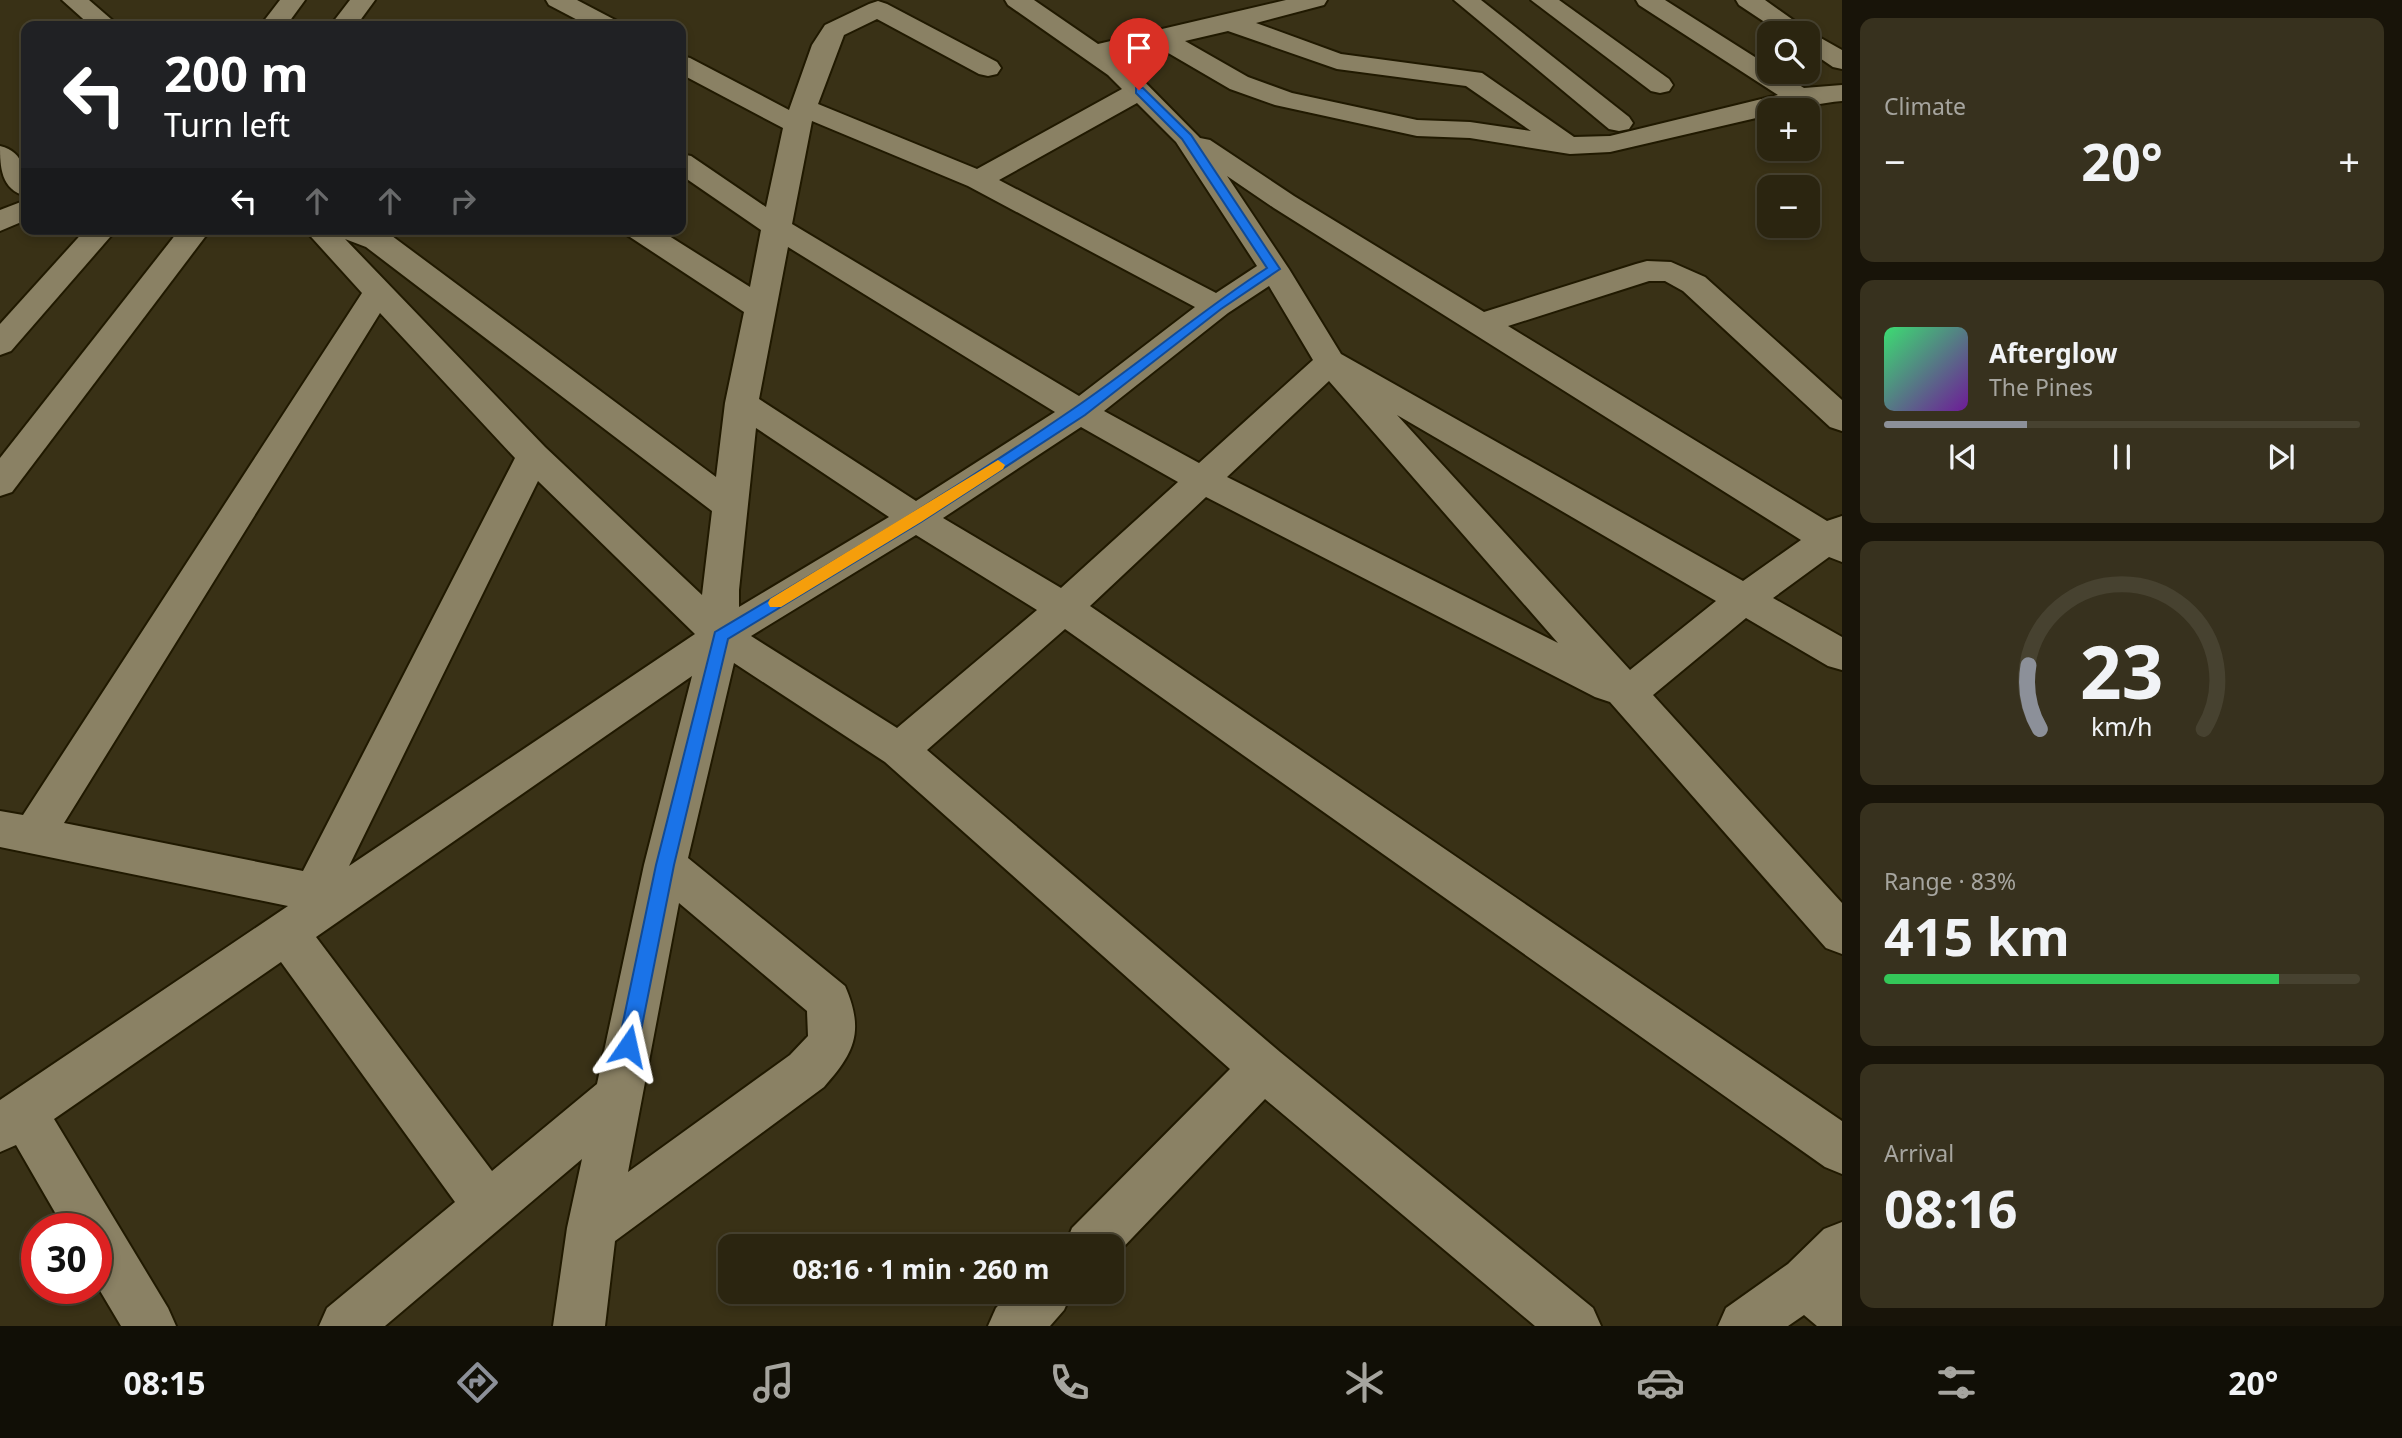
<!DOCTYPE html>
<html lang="en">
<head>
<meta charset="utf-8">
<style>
	:root { --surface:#2b2510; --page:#37311e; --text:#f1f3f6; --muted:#a6a59f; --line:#474230; --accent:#8c9099 }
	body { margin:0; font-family:"Noto Sans",sans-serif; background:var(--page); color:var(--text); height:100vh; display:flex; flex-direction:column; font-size:26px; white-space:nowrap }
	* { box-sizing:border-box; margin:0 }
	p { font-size:23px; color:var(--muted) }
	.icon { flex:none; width:38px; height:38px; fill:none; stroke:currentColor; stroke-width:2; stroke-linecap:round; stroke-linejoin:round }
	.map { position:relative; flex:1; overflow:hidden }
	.drawer { display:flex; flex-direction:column; gap:18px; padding:18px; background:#181409; width:560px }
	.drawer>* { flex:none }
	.top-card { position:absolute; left:21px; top:21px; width:665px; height:214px; border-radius:14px; box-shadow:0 4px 10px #0003,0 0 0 2px var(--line); background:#202124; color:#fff; overflow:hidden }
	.controls { position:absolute; left:1757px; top:21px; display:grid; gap:14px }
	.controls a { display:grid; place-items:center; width:63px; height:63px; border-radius:14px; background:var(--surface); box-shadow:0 4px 10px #0003,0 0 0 2px var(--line); font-size:35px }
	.speed { position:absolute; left:21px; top:1213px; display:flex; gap:14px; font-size:35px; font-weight:700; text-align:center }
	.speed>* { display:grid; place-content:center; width:91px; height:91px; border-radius:50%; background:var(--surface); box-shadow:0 4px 10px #0003,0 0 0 2px var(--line); line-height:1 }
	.speed .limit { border:10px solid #d22; background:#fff; color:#111 }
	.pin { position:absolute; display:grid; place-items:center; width:60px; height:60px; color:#fff; margin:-72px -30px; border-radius:50% 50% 50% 0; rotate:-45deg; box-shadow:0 0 7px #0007 }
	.pin .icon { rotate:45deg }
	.me { position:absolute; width:77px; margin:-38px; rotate:11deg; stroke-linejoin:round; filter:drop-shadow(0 0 5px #0008) }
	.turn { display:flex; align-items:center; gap:24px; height:147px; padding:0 28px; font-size:32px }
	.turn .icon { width:91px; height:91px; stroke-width:2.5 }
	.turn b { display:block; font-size:49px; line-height:60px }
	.lanes { display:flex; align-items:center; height:66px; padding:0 28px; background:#0003; justify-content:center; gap:35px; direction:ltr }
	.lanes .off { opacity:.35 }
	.big { font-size:52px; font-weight:700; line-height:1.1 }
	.drawer .tile { flex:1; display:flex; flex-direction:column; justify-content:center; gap:10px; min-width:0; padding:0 24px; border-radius:14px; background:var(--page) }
	.drawer .dial { align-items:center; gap:0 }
	.dial svg { height:182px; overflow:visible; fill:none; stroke:var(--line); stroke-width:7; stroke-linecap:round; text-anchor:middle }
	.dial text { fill:var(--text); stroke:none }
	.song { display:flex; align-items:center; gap:21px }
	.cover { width:84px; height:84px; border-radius:10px; background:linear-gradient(135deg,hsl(140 70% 55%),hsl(280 70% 35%)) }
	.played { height:7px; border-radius:4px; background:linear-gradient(90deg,var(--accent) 30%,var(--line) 30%) }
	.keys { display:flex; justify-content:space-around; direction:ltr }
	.heat { display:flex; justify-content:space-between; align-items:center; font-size:38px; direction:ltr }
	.charge { height:10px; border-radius:5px; background:linear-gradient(90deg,#34c759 83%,var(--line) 0) }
	.trip { position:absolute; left:718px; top:1234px; width:406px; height:70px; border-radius:14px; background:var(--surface); box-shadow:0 4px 10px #0003,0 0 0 2px var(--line); font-weight:700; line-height:70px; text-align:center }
	.dock { display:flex; height:112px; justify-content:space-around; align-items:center; background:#110f06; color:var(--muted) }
	.dock .icon { width:49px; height:49px }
	.dock .selected { color:var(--accent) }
	.dock b { font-size:32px; color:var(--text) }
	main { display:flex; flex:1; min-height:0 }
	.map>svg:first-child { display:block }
</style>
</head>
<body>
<main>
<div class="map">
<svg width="1842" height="1326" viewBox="0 0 1842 1326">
	<rect width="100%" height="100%" fill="#393116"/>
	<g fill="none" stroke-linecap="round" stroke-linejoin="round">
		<defs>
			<g id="minor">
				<path d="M62 0H89L119 26H91Z"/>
				<path d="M280 0H305L286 26H260Z"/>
				<path d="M350 0H375L356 26H330Z"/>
				<path d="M546 0H577L617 21 621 26H589L549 5Z"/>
				<path d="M1005 0H1034L1098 44 1286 0H1327L1324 5 1256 23 1341 54 1482 73 1574 137 1610 136 1778 95 1639 5 1636 0H1665L1769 66V72H1778L1804 88 1842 85V101C1818 103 1792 110 1769 110V115L1610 152 1570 154 1470 138 1417 136 1275 105 1230 89 1158 47 1116 56 1126 63 1200 138 1210 140 1294 196 1484 312 1636 264 1647 261 1671 262 1705 277 1842 400V431L1830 427 1683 291 1665 281H1649L1508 326 1827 521 1842 516V562L1829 557 1773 598 1842 637V670L1828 666 1746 618 1653 695 1842 903V954L1826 948 1610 702 1595 697 1206 497 1090 606 1842 1121V1174L1825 1167 1065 629 927 750 1280 1052 1593 1308 1601 1326H1535L1265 1099 1111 1260V1246H1065L1072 1228 1230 1069 885 762 734 663 688 858 845 986C865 1032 854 1053 824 1087L615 1241 605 1326H553L567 1228 582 1159 385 1326H319L327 1308 455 1202 281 962 54 1119 168 1308 176 1326H121L96 1284V1228H64L16 1145 0 1152V1100L288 906 0 847V811L23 815 362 293 304 229H378L388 233 716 477 725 403 744 312 627 235 622 229H658L750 287 761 230 681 175V154L691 156 766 207 783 128 681 74V56L690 58 789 110 812 45 825 25 869 4 878 1 887 4 997 62 1001 68 997 74 988 76 979 74 877 19 844 35 818 104 977 169 1122 89 1108 75 1008 5ZM1228 31 1337 69 1466 86 1531 131 1470 122 1417 120 1292 93 1248 77 1185 41ZM1137 103 1176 142 1257 266 1216 293 999 180ZM812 121 968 186 1195 307 1079 396 792 224ZM1227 176 1274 208 1801 540 1743 581 1341 354 1289 269ZM345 239 366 247 712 511 702 595 545 447ZM788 247 1055 412 916 501 759 399ZM1269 286 1313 360 1199 463 1104 411 1228 313ZM380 313 515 458 303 871 64 823ZM1329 381 1558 643 1227 477ZM1397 415 1716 601 1630 670ZM1081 427 1178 482 1061 588 943 518ZM756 428 889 517 739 607V590ZM538 481 695 634 349 866ZM916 535 1037 610 897 728 751 636ZM692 676 644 865 597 1084 492 1171 316 937ZM679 903 807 1011 808 1036 790 1055 628 1172Z"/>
				<path d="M1454 0H1481L1629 117 1633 123 1629 129 1619 131 1609 129Z"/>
				<path d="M1531 0H1559L1669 79 1673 85 1669 91 1660 93 1651 91Z"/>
				<path d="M1736 0H1765L1810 32 1842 50V69L1833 67 1808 50V33H1781L1739 5Z"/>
				<path d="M0 146C25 152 26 174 26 196 1 190 0 167 0 146Z"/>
				<path d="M26 200V220L0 231V210Z"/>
				<path d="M86 229H117L11 351 0 355V324Z"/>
				<path d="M180 229H211L12 492 0 496V458Z"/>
				<path d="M1842 1222V1326H1817L1804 1315 1788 1326H1718L1726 1308 1788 1264 1824 1229Z"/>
				<path d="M1011 1292H1072L1064 1310 1050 1326H988L996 1308Z"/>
			</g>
		</defs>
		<use href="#minor" stroke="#201900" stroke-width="4"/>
		<use href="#minor" fill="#8a8164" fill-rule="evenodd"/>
	</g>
	<path fill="#1a73e8" stroke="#114b97" stroke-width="2" d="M1136 88H1143L1191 135 1280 269 1221 309 1085 415 921 522 728 639 674 865 638 1046 635 1053 628 1056 621 1053 618 1046 656 865 715 632C836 560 957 489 1073 409 1139 364 1199 312 1267 268L1182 139 1136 93Z"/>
	<path fill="#f59e0b" d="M998 460 1005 465 1003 469 921 522 781 607H770L768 603 770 599Z"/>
</svg>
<div class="controls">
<a><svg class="icon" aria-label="search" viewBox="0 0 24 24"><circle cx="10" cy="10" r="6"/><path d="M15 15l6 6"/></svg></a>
<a>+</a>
<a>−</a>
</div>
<div class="speed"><div class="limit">30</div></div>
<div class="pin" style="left:1139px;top:90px;background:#d93025"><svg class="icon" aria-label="arrive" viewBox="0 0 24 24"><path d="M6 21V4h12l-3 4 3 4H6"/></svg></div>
<svg class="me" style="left:628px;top:1046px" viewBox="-20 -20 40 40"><path d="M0-17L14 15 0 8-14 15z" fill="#1a73e8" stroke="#fff" stroke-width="4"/></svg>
<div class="trip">08:16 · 1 min · 260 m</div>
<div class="top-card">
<div class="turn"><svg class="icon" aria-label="left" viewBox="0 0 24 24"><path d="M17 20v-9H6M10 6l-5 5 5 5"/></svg><div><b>200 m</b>Turn left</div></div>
<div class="lanes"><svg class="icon" aria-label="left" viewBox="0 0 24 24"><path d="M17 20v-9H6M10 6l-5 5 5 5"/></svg><svg class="icon off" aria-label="ahead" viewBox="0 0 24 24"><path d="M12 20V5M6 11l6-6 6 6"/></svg><svg class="icon off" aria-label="ahead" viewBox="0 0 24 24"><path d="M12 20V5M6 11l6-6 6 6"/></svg><svg class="icon off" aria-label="right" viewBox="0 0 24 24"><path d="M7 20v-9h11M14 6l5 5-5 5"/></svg></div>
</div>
</div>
<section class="drawer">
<div class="tile"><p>Climate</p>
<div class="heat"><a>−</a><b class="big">20°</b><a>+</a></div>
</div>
<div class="tile">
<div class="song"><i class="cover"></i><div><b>Afterglow</b><p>The Pines</p></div></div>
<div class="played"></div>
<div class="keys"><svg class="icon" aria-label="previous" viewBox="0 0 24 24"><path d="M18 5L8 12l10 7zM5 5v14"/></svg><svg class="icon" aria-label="pause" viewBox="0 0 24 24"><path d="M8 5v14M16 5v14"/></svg><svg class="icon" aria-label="next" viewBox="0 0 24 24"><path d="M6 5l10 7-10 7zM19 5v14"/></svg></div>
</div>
<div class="tile dial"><svg viewBox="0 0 100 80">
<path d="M14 69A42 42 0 1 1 86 69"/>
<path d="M14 69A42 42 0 0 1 9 41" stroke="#8c9099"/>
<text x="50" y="56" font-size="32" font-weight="700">23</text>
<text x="50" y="72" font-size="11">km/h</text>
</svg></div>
<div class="tile"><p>Range · 83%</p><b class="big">415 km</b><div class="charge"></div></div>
<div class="tile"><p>Arrival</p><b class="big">08:16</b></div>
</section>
</main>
<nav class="dock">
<b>08:15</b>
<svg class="icon selected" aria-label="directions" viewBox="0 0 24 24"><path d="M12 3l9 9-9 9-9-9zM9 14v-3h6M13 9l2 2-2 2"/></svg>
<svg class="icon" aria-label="music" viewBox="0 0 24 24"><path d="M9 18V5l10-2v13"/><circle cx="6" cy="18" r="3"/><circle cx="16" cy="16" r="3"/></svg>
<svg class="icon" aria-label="phone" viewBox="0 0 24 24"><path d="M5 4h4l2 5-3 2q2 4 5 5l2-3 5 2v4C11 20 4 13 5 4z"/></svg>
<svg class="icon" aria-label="climate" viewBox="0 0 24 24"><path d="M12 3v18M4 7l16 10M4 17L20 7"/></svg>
<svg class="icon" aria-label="car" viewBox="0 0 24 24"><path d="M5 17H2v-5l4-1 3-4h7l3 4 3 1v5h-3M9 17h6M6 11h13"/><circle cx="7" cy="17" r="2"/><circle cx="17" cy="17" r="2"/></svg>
<svg class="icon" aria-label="filters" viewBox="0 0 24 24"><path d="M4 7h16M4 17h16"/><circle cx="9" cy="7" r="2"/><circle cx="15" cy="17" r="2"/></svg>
<b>20°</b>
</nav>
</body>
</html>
